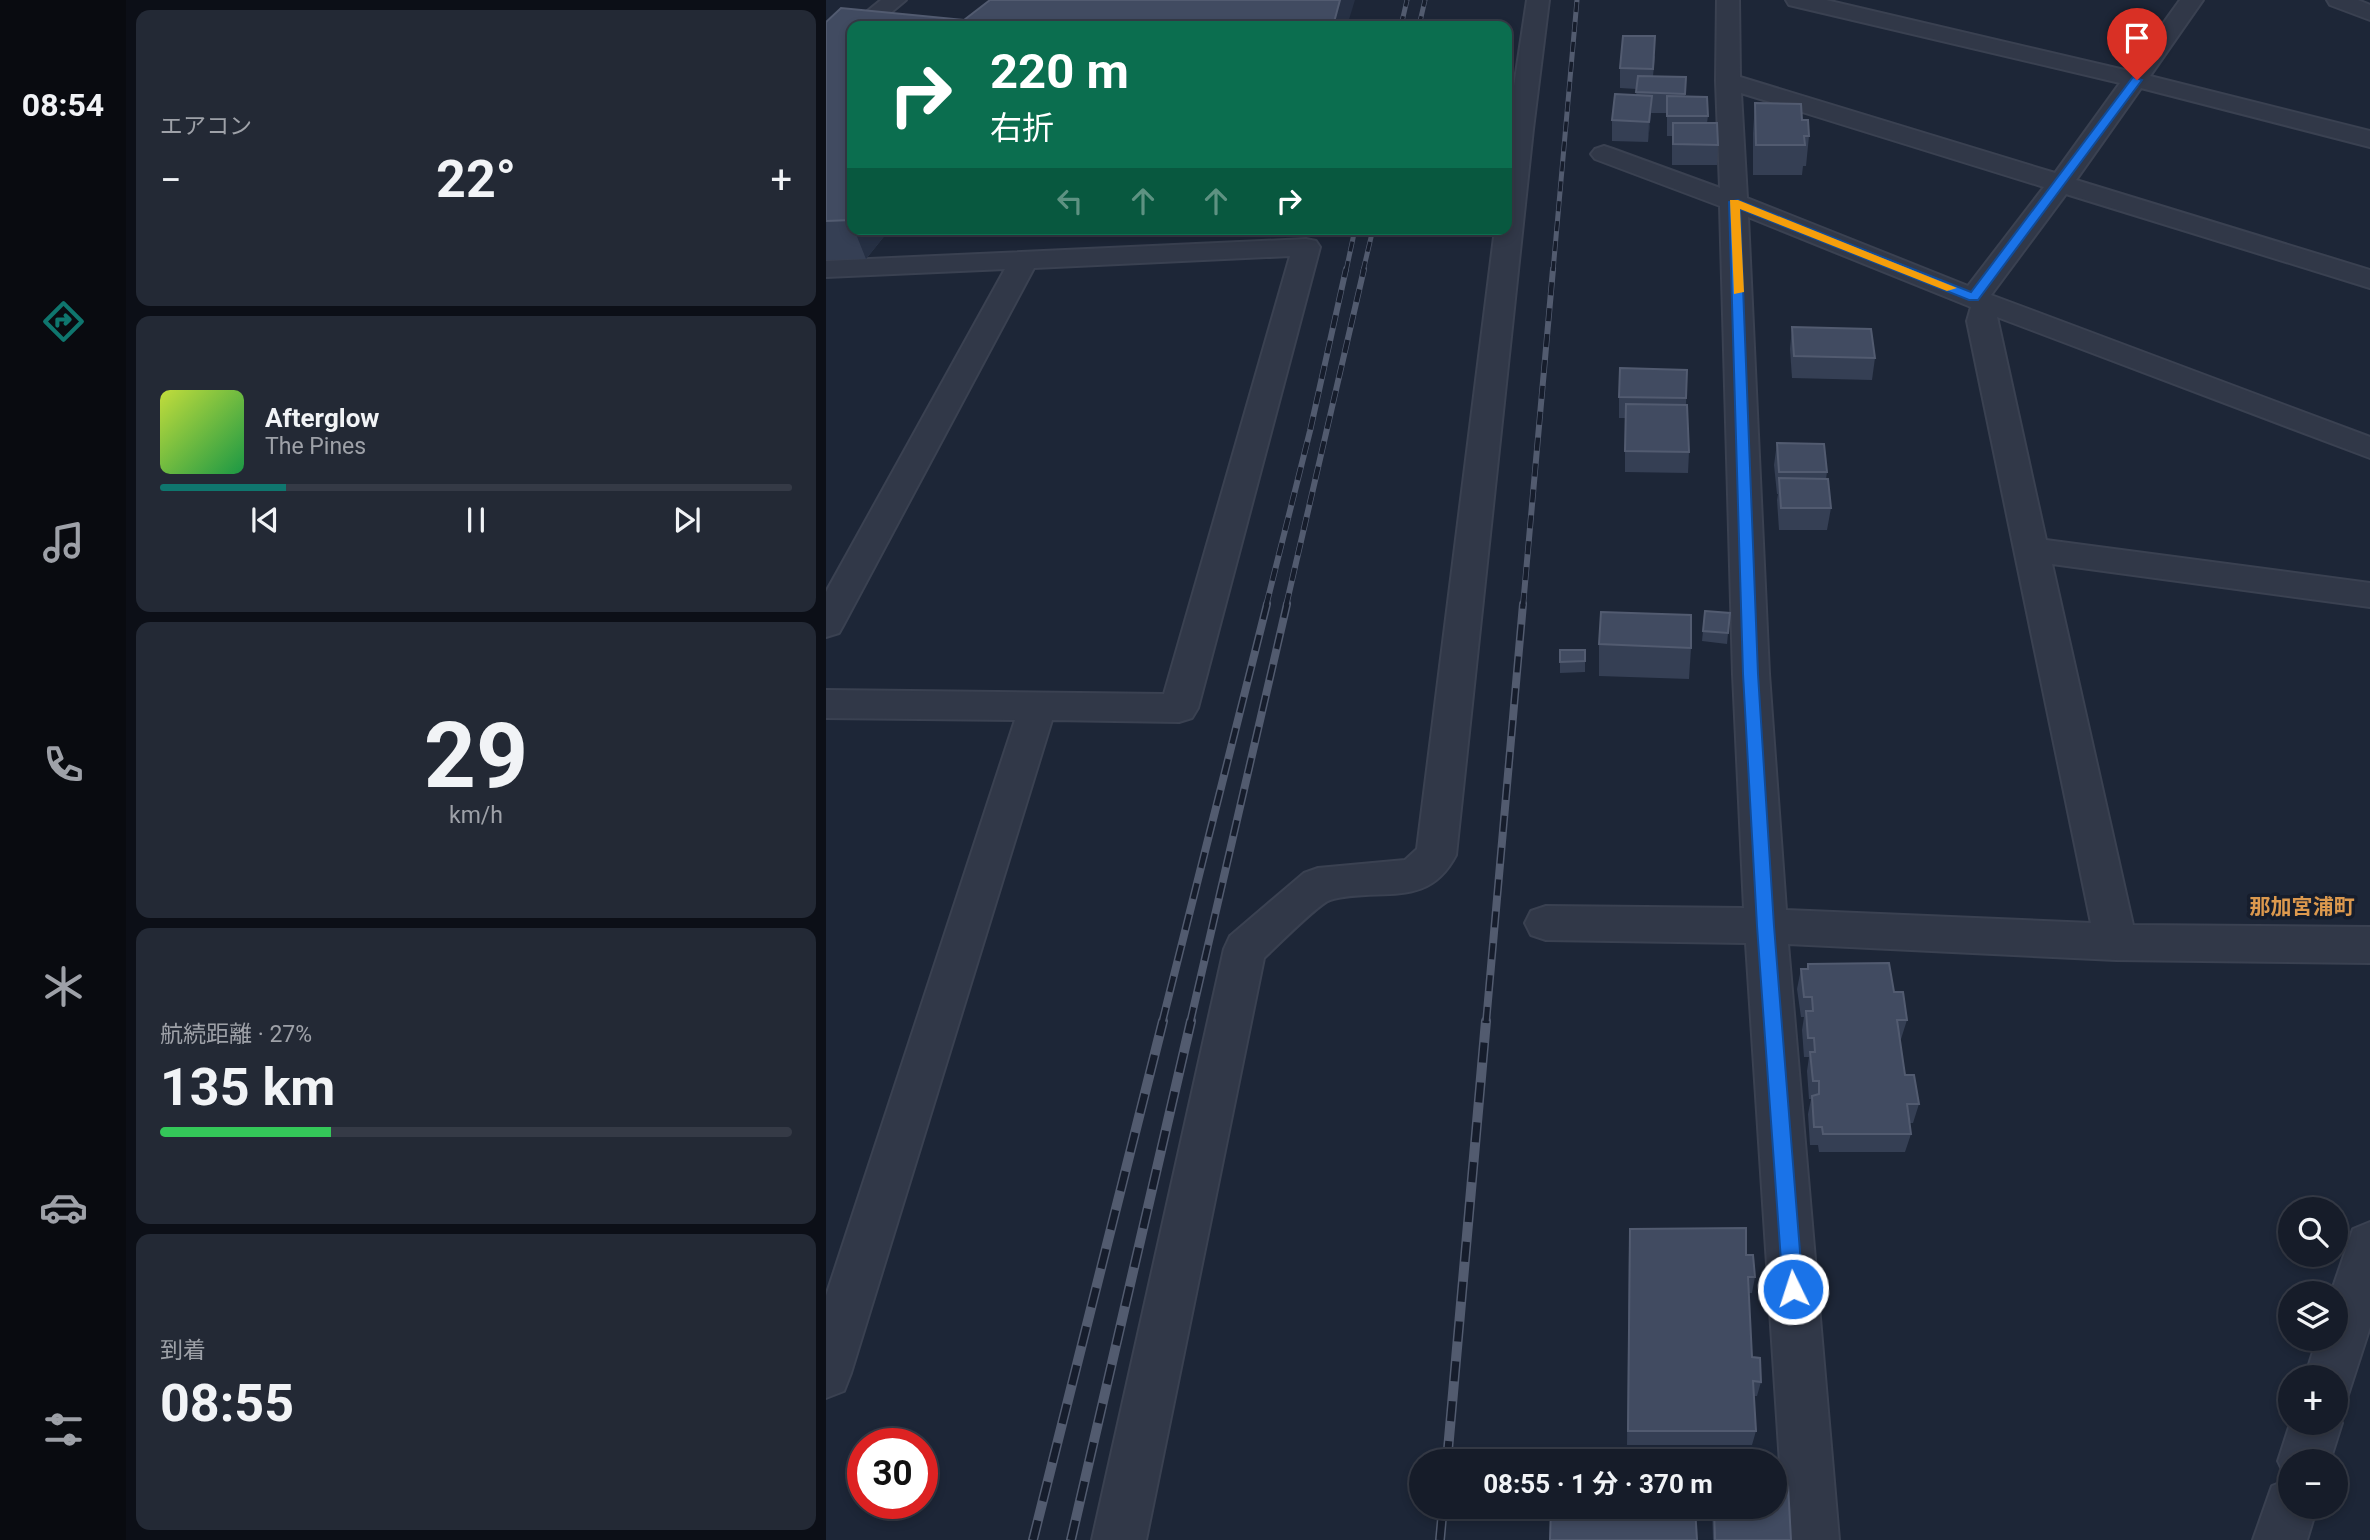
<!DOCTYPE html>
<html lang="ja">
<head>
<meta charset="utf-8">
<style>
	:root { --surface:#161c29; --page:#232935; --text:#f1f3f6; --muted:#9ea1a8; --line:#353a46; --accent:#0f766e }
	body { margin:0; font-family:Roboto,"Noto Sans JP",sans-serif; background:var(--page); color:var(--text); height:100vh; display:flex; flex-direction:column; font-size:26px; white-space:nowrap }
	* { box-sizing:border-box; margin:0 }
	p { font-size:23px; color:var(--muted) }
	.icon { flex:none; width:38px; height:38px; fill:none; stroke:currentColor; stroke-width:2; stroke-linecap:round; stroke-linejoin:round }
	.map { position:relative; flex:1; overflow:hidden }
	.sheet { display:flex; flex-direction:column; gap:10px; padding:10px; background:#0c0f17; width:700px }
	.sheet>* { flex:none }
	.guide { position:absolute; left:21px; top:21px; width:665px; height:214px; border-radius:14px; box-shadow:0 4px 10px #0003,0 0 0 2px var(--line); background:#0b6e4f; color:#fff; overflow:hidden }
	.buttons { position:absolute; left:1452px; top:1197px; display:grid; gap:14px }
	.buttons a { display:grid; place-items:center; width:70px; height:70px; border-radius:50%; background:var(--surface); box-shadow:0 4px 10px #0003,0 0 0 2px var(--line); font-size:35px }
	.speed { position:absolute; left:21px; top:1428px; display:flex; gap:14px; font-size:35px; font-weight:700; text-align:center }
	.speed>* { display:grid; place-content:center; width:91px; height:91px; border-radius:50%; background:var(--surface); box-shadow:0 4px 10px #0003,0 0 0 2px var(--line); line-height:1 }
	.speed .limit { border:10px solid #d22; background:#fff; color:#111 }
	.pin { position:absolute; display:grid; place-items:center; width:60px; height:60px; color:#fff; margin:-72px -30px; border-radius:50% 50% 50% 0; rotate:-45deg; box-shadow:0 0 7px #0007 }
	.pin .icon { rotate:45deg }
	.me { position:absolute; width:77px; margin:-38px; rotate:356deg; stroke-linejoin:round; filter:drop-shadow(0 0 5px #0008) }
	.turn { display:flex; align-items:center; gap:24px; height:147px; padding:0 28px; font-size:32px }
	.turn .icon { width:91px; height:91px; stroke-width:2.5 }
	.turn b { display:block; font-size:49px; line-height:60px }
	.lanes { display:flex; align-items:center; height:66px; padding:0 28px; background:#0003; justify-content:center; gap:35px; direction:ltr }
	.lanes .off { opacity:.35 }
	.big { font-size:52px; font-weight:700; line-height:1.1 }
	.sheet .card { flex:1; display:flex; flex-direction:column; justify-content:center; gap:10px; min-width:0; padding:0 24px; border-radius:14px; background:var(--page) }
	.sheet .dial { align-items:center; gap:0 }
	.dial b { font-size:91px; line-height:1 }
	.song { display:flex; align-items:center; gap:21px }
	.cover { width:84px; height:84px; border-radius:10px; background:linear-gradient(135deg,hsl(70 70% 55%),hsl(140 70% 35%)) }
	.played { height:7px; border-radius:4px; background:linear-gradient(90deg,var(--accent) 20%,var(--line) 20%) }
	.keys { display:flex; justify-content:space-around; direction:ltr }
	.heat { display:flex; justify-content:space-between; align-items:center; font-size:38px; direction:ltr }
	.charge { height:10px; border-radius:5px; background:linear-gradient(90deg,#34c759 27%,var(--line) 0) }
	.trip { position:absolute; left:583px; top:1449px; width:378px; height:70px; border-radius:35px; background:var(--surface); box-shadow:0 4px 10px #0003,0 0 0 2px var(--line); font-weight:700; line-height:70px; text-align:center }
	main { display:flex; flex:1; min-height:0 }
	.tabs { display:flex; flex-direction:column; width:126px; justify-content:space-around; align-items:center; background:#090b10; color:var(--muted) }
	.tabs .icon { width:49px; height:49px }
	.tabs .on { color:var(--accent) }
	.tabs b { font-size:32px; color:var(--text) }
	.map>svg:first-child { display:block }
</style>
</head>
<body>
<main>
<nav class="tabs">
<b>08:54</b>
<svg class="icon on" aria-label="directions" viewBox="0 0 24 24"><path d="M12 3l9 9-9 9-9-9zM9 14v-3h6M13 9l2 2-2 2"/></svg>
<svg class="icon" aria-label="music" viewBox="0 0 24 24"><path d="M9 18V5l10-2v13"/><circle cx="6" cy="18" r="3"/><circle cx="16" cy="16" r="3"/></svg>
<svg class="icon" aria-label="phone" viewBox="0 0 24 24"><path d="M5 4h4l2 5-3 2q2 4 5 5l2-3 5 2v4C11 20 4 13 5 4z"/></svg>
<svg class="icon" aria-label="climate" viewBox="0 0 24 24"><path d="M12 3v18M4 7l16 10M4 17L20 7"/></svg>
<svg class="icon" aria-label="car" viewBox="0 0 24 24"><path d="M5 17H2v-5l4-1 3-4h7l3 4 3 1v5h-3M9 17h6M6 11h13"/><circle cx="7" cy="17" r="2"/><circle cx="17" cy="17" r="2"/></svg>
<svg class="icon" aria-label="filters" viewBox="0 0 24 24"><path d="M4 7h16M4 17h16"/><circle cx="9" cy="7" r="2"/><circle cx="15" cy="17" r="2"/></svg>
</nav>
<section class="sheet">
<div class="card"><p>エアコン</p>
<div class="heat"><a>−</a><b class="big">22°</b><a>+</a></div>
</div>
<div class="card">
<div class="song"><i class="cover"></i><div><b>Afterglow</b><p>The Pines</p></div></div>
<div class="played"></div>
<div class="keys"><svg class="icon" aria-label="previous" viewBox="0 0 24 24"><path d="M18 5L8 12l10 7zM5 5v14"/></svg><svg class="icon" aria-label="pause" viewBox="0 0 24 24"><path d="M8 5v14M16 5v14"/></svg><svg class="icon" aria-label="next" viewBox="0 0 24 24"><path d="M6 5l10 7-10 7zM19 5v14"/></svg></div>
</div>
<div class="card dial"><b>29</b><p>km/h</p></div>
<div class="card"><p>航続距離 · 27%</p><b class="big">135 km</b><div class="charge"></div></div>
<div class="card"><p>到着</p><b class="big">08:55</b></div>
</section>
<div class="map">
<svg width="1544" height="1540" viewBox="0 0 1544 1540">
	<rect width="100%" height="100%" fill="#1d2637"/>
	<g fill="none" stroke-linecap="round" stroke-linejoin="round">
		<defs>
			<g id="minor">
				<path d="M55 0H80L49 26H26V30L23 26Z"/>
				<path d="M701 0H723L707 129 630 855C601 911 553 886 504 900 492 904 451 946 438 958L320 1540H266L398 949 404 936 478 873 492 868 579 860 591 849 669 229H681V133Z"/>
				<path d="M891 0H913L914 77 1229 173 1294 83 963 5 960 0H1000L1303 71 1354 0H1377L1324 76 1544 131V147L1315 88 1250 180 1544 270V288L1240 194 1165 295 1544 437V458L1171 317 1220 540 1544 583V607L1226 564 1307 925 1544 927V963L1290 960 962 944 1013 1540H959L920 943 720 940 705 935 699 923 705 911 720 906 918 908 907 674 894 206 769 159 765 154 769 149 778 146 787 149 894 188 890 81ZM915 93 1218 187 1142 286 921 198ZM922 217 1145 307 1141 321 1265 923 960 910 943 674Z"/>
				<path d="M1501 0H1532L1544 5V20L1504 5Z"/>
				<path d="M480 239 490 241 494 247 372 708 366 718 353 722 226 720 25 1373 18 1391 0 1398V1296L189 720 0 718V690L338 694 464 256 208 268 18 624 13 633 0 637V592L179 269 0 277V261Z"/>
				<path d="M1544 1222V1327L1522 1395 1510 1400V1377H1479L1491 1339H1510V1293H1505L1527 1229Z"/>
				<path d="M1510 1409 1516 1423 1504 1461H1465V1507H1491L1481 1540H1427L1446 1486 1461 1480 1452 1461 1465 1421 1510 1423Z"/>
			</g>
		</defs>
		<use href="#minor" stroke="#3a4151" stroke-width="4"/>
		<use href="#minor" fill="#313848" fill-rule="evenodd"/>
		<defs>
			<g id="rail-far3">
				<path d="M575 26 581 0"/>
				<path d="M593 26 599 0"/>
				<path d="M520 271 529 229"/>
				<path d="M537 271 547 229"/>
				<path d="M727 271 751 0"/>
			</g>
			<g id="rail-far2">
				<path d="M440 606 484 431 520 269"/>
				<path d="M460 606 538 269"/>
				<path d="M697 606 727 269"/>
			</g>
			<g id="rail-far1">
				<path d="M336 1023 441 604"/>
				<path d="M364 1023 461 604"/>
				<path d="M660 1023 697 604"/>
			</g>
			<g id="rail">
				<path d="M621 1461 660 1021"/>
				<path d="M207 1540 337 1021"/>
				<path d="M245 1540 365 1021"/>
				<path d="M614 1540 617 1507"/>
			</g>
		</defs>
		<use href="#rail-far3" stroke="#525b6f" stroke-width="5"/>
		<use href="#rail-far2" stroke="#525b6f" stroke-width="6"/>
		<use href="#rail-far1" stroke="#525b6f" stroke-width="8"/>
		<use href="#rail" stroke="#525b6f" stroke-width="10"/>
		<use href="#rail-far3" stroke="#161d2c" stroke-width="3.5" stroke-dasharray="10" stroke-linecap="butt"/>
		<use href="#rail-far2" stroke="#161d2c" stroke-width="4.5" stroke-dasharray="13" stroke-linecap="butt"/>
		<use href="#rail-far1" stroke="#161d2c" stroke-width="5" stroke-dasharray="16" stroke-linecap="butt"/>
		<use href="#rail" stroke="#161d2c" stroke-width="7" stroke-dasharray="20" stroke-linecap="butt"/>
	</g>
	<g fill="#353f54">
		<path d="M529 0 26 26V229H64L40 259 0 260V22L138 20Z"/>
		<path d="M829 56 827 76 860 77 859 97 882 116 881 123 892 145 891 165H846V136H841V113H825L822 142 786 141V120L810 95 811 89 794 88V68Z"/>
		<path d="M929 103 976 120 983 136 980 166H977L976 175H927V133Z"/>
		<path d="M966 327 1049 358 1046 380 966 378 964 349Z"/>
		<path d="M861 370 860 405 863 452 862 473 799 472V418H793V397Z"/>
		<path d="M951 443 1001 472 1000 479 1005 508 1001 530H953L951 500 952 494H951L948 465Z"/>
		<path d="M879 611 904 613 901 644 876 641Z"/>
		<path d="M773 644 865 648 863 679 773 676Z"/>
		<path d="M734 650H759V672L734 673Z"/>
		<path d="M982 964 1068 992 1081 1020 1075 1039H1074L1079 1075 1093 1104 1087 1123H1083L1085 1134 1079 1152H993L992 1145H984L982 1114 985 1099H983L981 1071 983 1057H978L976 1030 978 1017H975L971 989 975 969H981Z"/>
		<path d="M803 1245 920 1255 929 1277 926 1293H922L926 1357 935 1382 931 1396H928L930 1431 926 1445H801Z"/>
		<path d="M886 1507H948L965 1540H887Z"/>
	</g>
	<g fill="#263044">
		<path d="M514 0H529L521 26H507Z"/>
		<path d="M826 96 825 116 822 142 823 122Z"/>
		<path d="M28 229H64L40 259Z"/>
	</g>
	<g fill="#414b61" stroke="#525b70" stroke-width="2">
		<path d="M164 0H514L507 26H26V218L25 220 0 221V22L15 8 138 20Z"/>
		<path d="M797 36H829L827 69 794 68Z"/>
		<path d="M812 76 860 77 859 94 810 92Z"/>
		<path d="M789 94 826 96 823 122 786 120Z"/>
		<path d="M841 96 881 97 882 116H841Z"/>
		<path d="M929 103 975 104 976 120H982L983 136H978L979 145H930Z"/>
		<path d="M847 123H891L892 145 847 144Z"/>
		<path d="M966 327 1045 329 1049 358 968 356Z"/>
		<path d="M794 368 861 370 860 398 793 397Z"/>
		<path d="M800 404 861 405 863 452 799 451Z"/>
		<path d="M951 443 998 444 1001 472H953Z"/>
		<path d="M953 478 1002 479 1005 508H955Z"/>
		<path d="M879 611 904 613 902 633 877 631Z"/>
		<path d="M775 612 865 615V648L773 644Z"/>
		<path d="M734 650H759V661L734 662Z"/>
		<path d="M1063 963 1068 992H1077L1081 1020H1071L1079 1075H1088L1093 1104H1081L1085 1134H997L996 1127H988L986 1096 993 1094V1081H987L984 1052H989L988 1038H982L980 1011H987L986 997H978L975 969H982V964Z"/>
		<path d="M920 1228V1255H927L929 1277H922L926 1357 934 1358 935 1382 927 1381 930 1431H802L804 1229Z"/>
		<path d="M948 1485H962L965 1540H889L888 1507H948Z"/>
		<path d="M725 1507H869L871 1540H724Z"/>
	</g>
	<path fill="#1a73e8" stroke="#114b97" stroke-width="2" d="M1307 77 1316 80 1152 300H1143L914 209 932 674 948 926 977 1289 974 1296 967 1299 960 1296 957 1289 931 926 917 674 903 202 912 200 1145 292Z"/>
	<path fill="#f59e0b" d="M904 200H912L1131 288 1121 291 914 209 918 292 908 294Z"/>
	<g text-anchor="middle" stroke-width="7" stroke-linejoin="round" paint-order="stroke">
		<g font-size="21" font-weight="bold" fill="#dc994e" stroke="#161d2c">
			<text x="1476" y="914">那加宮浦町</text>
		</g>
	</g>
</svg>
<div class="buttons">
<a><svg class="icon" aria-label="search" viewBox="0 0 24 24"><circle cx="10" cy="10" r="6"/><path d="M15 15l6 6"/></svg></a>
<a><svg class="icon" aria-label="layers" viewBox="0 0 24 24"><path d="M12 4l9 5-9 5-9-5zM3 14l9 5 9-5"/></svg></a>
<a>+</a>
<a>−</a>
</div>
<div class="speed"><div class="limit">30</div></div>
<div class="pin" style="left:1311px;top:80px;background:#d93025"><svg class="icon" aria-label="arrive" viewBox="0 0 24 24"><path d="M6 21V4h12l-3 4 3 4H6"/></svg></div>
<svg class="me" style="left:967px;top:1289px" viewBox="-20 -20 40 40"><circle r="17" fill="#1a73e8" stroke="#fff" stroke-width="3"/><path d="M0-11L8 9 0 5-8 9z" fill="#fff"/></svg>
<div class="trip">08:55 · 1 分 · 370 m</div>
<div class="guide">
<div class="turn"><svg class="icon" aria-label="right" viewBox="0 0 24 24"><path d="M7 20v-9h11M14 6l5 5-5 5"/></svg><div><b>220 m</b>右折</div></div>
<div class="lanes"><svg class="icon off" aria-label="left" viewBox="0 0 24 24"><path d="M17 20v-9H6M10 6l-5 5 5 5"/></svg><svg class="icon off" aria-label="ahead" viewBox="0 0 24 24"><path d="M12 20V5M6 11l6-6 6 6"/></svg><svg class="icon off" aria-label="ahead" viewBox="0 0 24 24"><path d="M12 20V5M6 11l6-6 6 6"/></svg><svg class="icon" aria-label="right" viewBox="0 0 24 24"><path d="M7 20v-9h11M14 6l5 5-5 5"/></svg></div>
</div>
</div>
</main>
</body>
</html>
